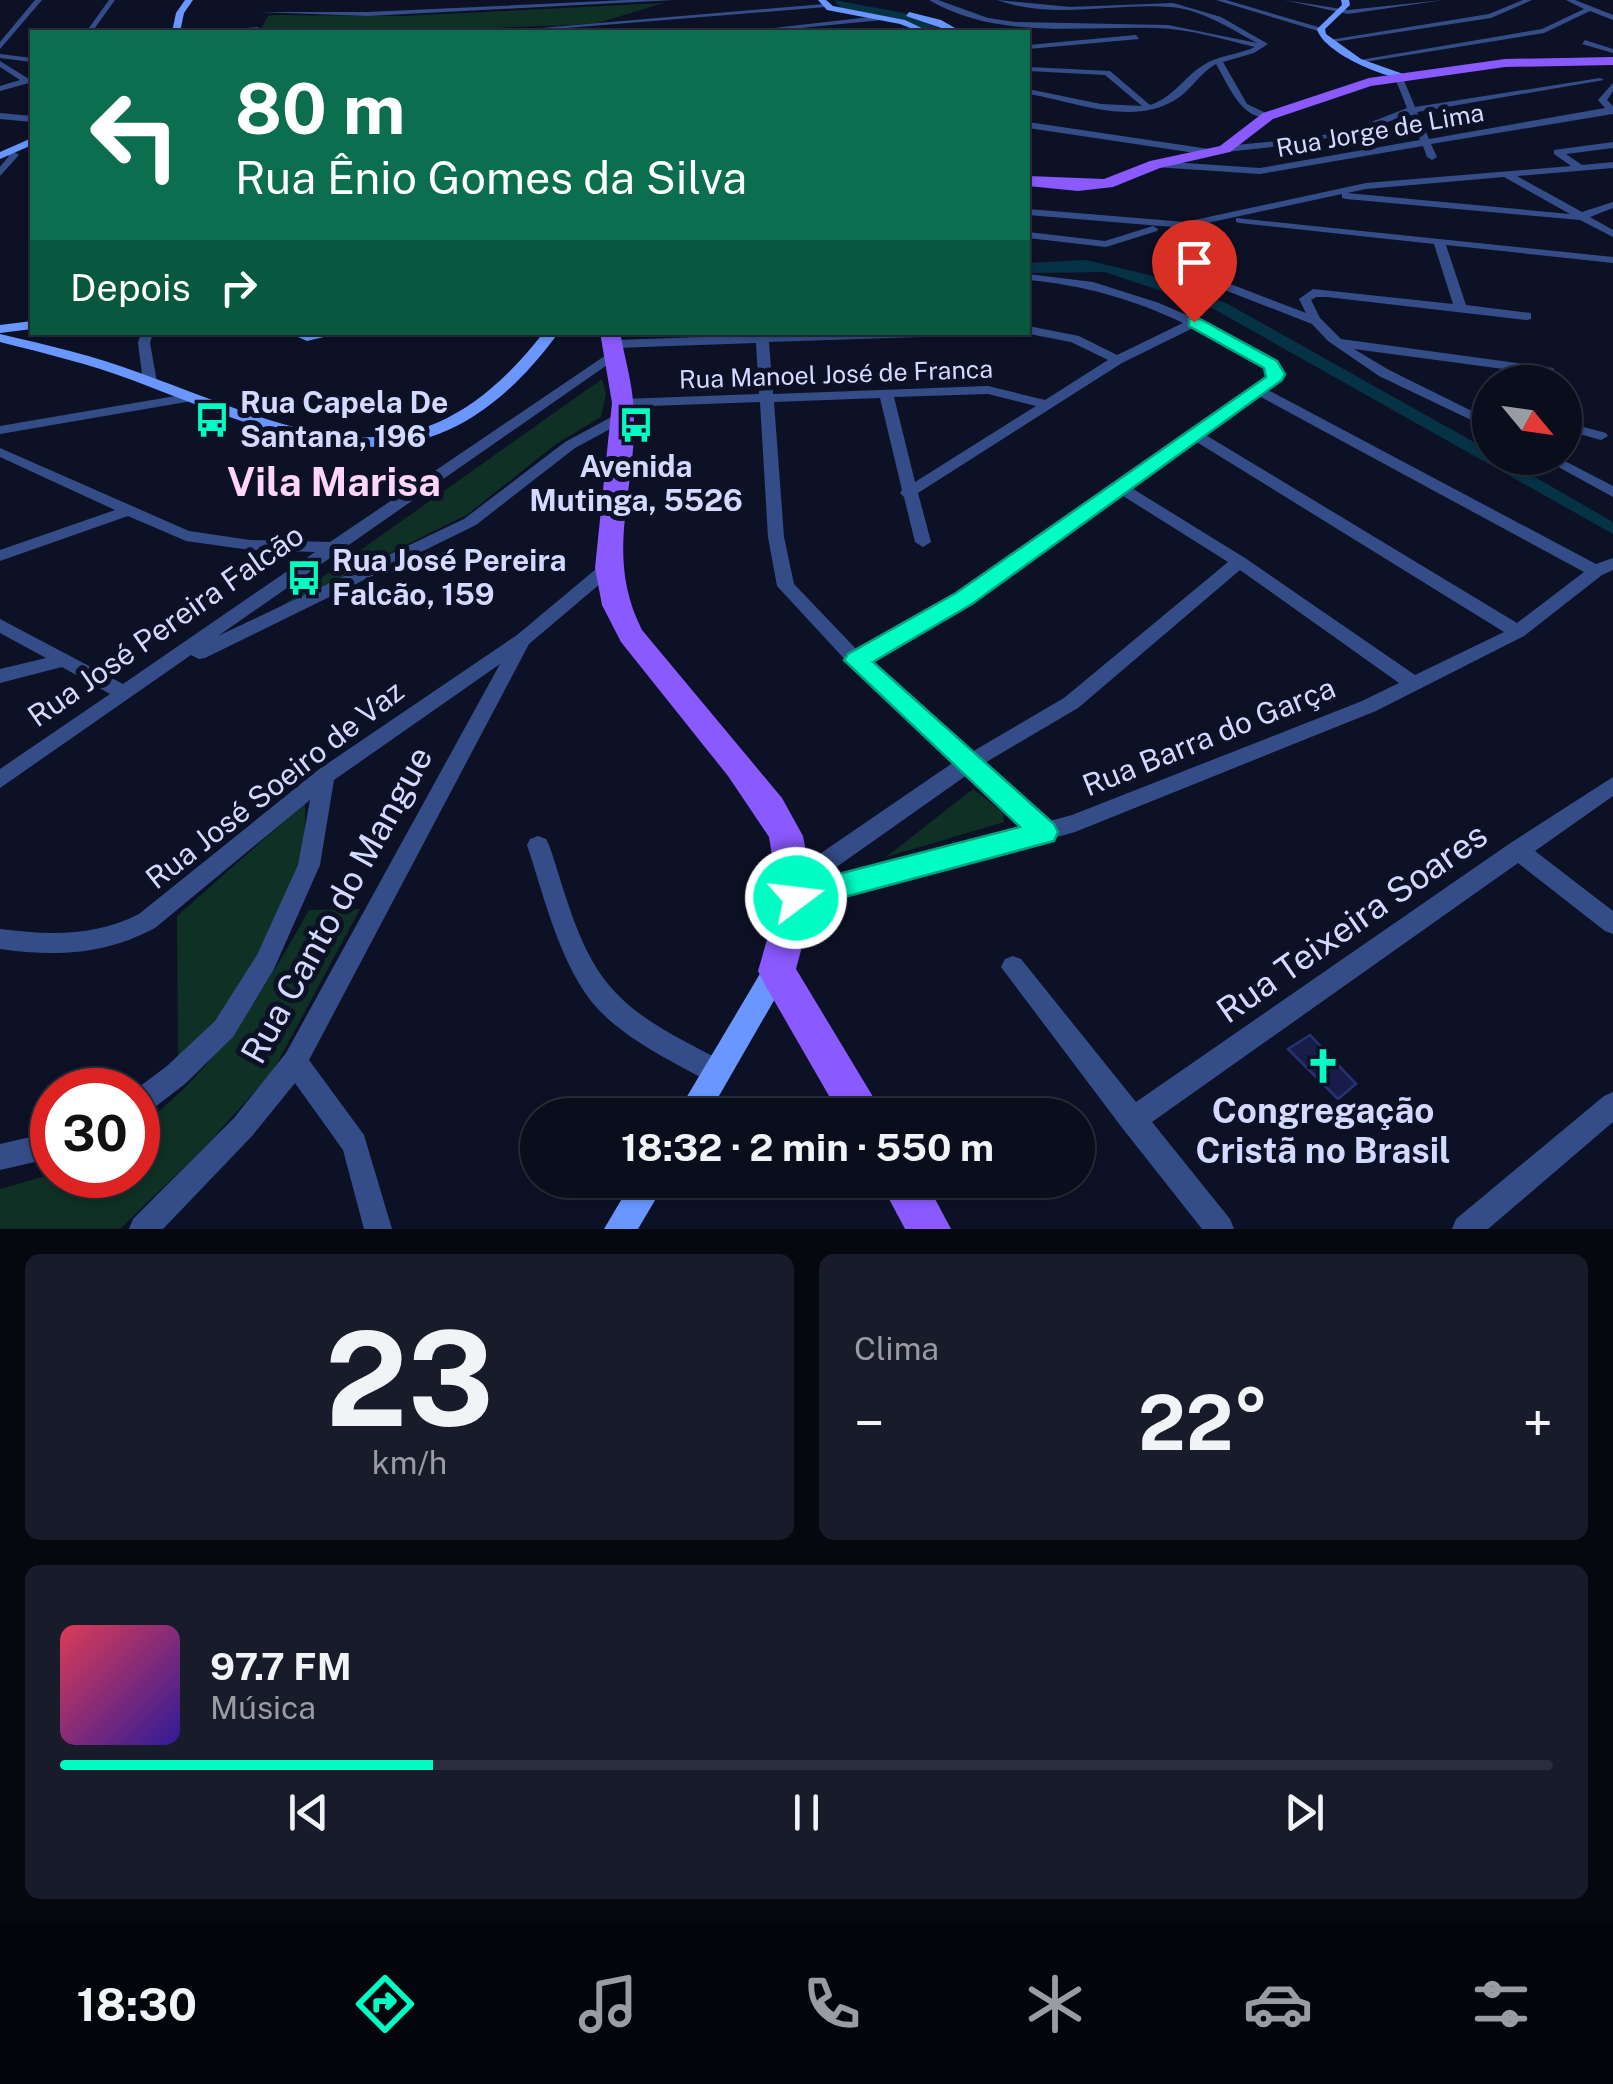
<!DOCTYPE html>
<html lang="pt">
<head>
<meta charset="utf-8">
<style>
	:root { --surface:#0a0d1c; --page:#181b29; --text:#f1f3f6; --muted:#999ca3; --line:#2a2d3b; --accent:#00fdc3 }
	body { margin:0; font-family:"Public Sans",sans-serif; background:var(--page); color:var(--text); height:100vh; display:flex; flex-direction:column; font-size:38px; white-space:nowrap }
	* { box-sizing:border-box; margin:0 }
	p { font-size:32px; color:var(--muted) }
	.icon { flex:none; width:55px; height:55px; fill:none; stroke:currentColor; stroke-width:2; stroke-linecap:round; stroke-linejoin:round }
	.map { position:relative; height:1229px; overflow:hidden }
	.panel { display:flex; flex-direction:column; gap:25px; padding:25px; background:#06070f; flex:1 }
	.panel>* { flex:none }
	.hud { position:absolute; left:30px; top:30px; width:1000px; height:305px; border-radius:0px; box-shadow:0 2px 8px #0004,0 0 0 2px var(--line); background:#0b6e4f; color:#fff; overflow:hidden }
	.needle { width:65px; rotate:119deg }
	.buttons { position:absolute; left:1472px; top:365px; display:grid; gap:20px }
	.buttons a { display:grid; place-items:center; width:110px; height:110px; border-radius:50%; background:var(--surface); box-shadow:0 2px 8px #0004,0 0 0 2px var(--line); font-size:50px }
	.speed { position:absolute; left:30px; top:1068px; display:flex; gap:20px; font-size:50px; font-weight:700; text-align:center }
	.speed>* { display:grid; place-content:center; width:130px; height:130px; border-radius:50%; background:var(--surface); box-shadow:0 2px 8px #0004,0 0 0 2px var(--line); line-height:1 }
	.speed .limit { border:15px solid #d22; background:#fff; color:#111 }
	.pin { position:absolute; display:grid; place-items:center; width:85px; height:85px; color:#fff; margin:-102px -42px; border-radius:50% 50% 50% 0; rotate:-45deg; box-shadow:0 0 10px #0007 }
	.pin .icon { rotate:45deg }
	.me { position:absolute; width:110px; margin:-55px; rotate:75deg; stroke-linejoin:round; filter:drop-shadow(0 0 8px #0008) }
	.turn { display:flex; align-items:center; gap:35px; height:210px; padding:0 40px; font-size:45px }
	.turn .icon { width:130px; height:130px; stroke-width:2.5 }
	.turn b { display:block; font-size:70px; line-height:85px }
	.then { display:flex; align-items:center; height:95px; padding:0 40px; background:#0003; gap:20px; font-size:38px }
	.big { font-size:75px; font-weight:700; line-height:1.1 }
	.panel .tile { flex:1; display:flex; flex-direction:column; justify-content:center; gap:15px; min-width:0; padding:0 35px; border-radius:15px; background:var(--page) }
	.panel .dial { align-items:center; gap:0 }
	.dial b { font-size:130px; line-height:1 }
	.song { display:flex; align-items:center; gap:30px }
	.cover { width:120px; height:120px; border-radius:15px; background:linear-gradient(135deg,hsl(350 70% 55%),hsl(250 70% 35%)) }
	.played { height:10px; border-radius:5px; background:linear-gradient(90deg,var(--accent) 25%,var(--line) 25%) }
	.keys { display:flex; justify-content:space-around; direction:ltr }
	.heat { display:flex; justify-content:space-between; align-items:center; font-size:55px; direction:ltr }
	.panel .tiles { flex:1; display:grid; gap:25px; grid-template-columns:1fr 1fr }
	.tile:last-child { grid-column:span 2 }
	.trip { position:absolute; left:520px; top:1098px; width:575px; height:100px; border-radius:50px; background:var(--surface); box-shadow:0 2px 8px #0004,0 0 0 2px var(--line); font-weight:700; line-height:100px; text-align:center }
	.tabs { display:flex; height:160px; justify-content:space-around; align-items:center; background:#04050b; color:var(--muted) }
	.tabs .icon { width:70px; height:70px }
	.tabs .active { color:var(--accent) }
	.tabs b { font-size:45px; color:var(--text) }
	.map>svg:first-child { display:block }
</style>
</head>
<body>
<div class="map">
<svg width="1613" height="1229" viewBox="0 0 1613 1229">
	<rect width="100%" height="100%" fill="#0d1126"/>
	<g fill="#0f3024">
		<path d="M664 3 594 24 396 32H259L268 16 273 15 403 16Z"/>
		<path d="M602 379 606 394 601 417 556 444 468 514 342 577 285 611 280 607Z"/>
		<path d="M973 789 1002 812 1004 822 886 857Z"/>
		<path d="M305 803C310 904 248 995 178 1062L177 916Z"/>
		<path d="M360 909 273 1071 206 1146 120 1229H0V1189L52 1174 138 1175V1128C215 1071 263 993 309 910Z"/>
	</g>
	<path fill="#063246" d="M1086 260 1149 275 1226 303 1490 451V458H1502L1613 522V534L1212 308 1105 272 1028 273V263Z"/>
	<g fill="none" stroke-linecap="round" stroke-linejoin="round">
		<path fill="#063246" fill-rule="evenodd" d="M834 0 904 13 948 32H932L897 19 841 8Z"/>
	</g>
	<path fill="#171d48" stroke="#273276" stroke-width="2.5" d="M1310 1035 1356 1084 1338 1099 1288 1049Z"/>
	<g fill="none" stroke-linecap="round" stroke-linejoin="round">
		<g fill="#344d89" fill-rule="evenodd">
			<path d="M35 0H42L0 49V42Z"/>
			<path d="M109 0H115L92 32H86Z"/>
			<path d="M626 0H673L368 16 259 12H368Z"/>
			<path d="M929 0H938L988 18 1015 22 1168 25 1257 43C1231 29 1201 9 1170 7 1112 3 1052 20 997 0L1070 7 1173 3 1221 17 1268 44 1254 53 1223 62 1247 104 1272 116C1243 124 1229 86 1216 64 1199 73 1191 91 1175 100 1131 127 1074 101 1028 94V89L1101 104 1142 106 1105 75 1028 71V67L1110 71 1150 105C1174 97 1182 79 1202 66 1218 55 1237 55 1255 47 1222 39 1190 29 1156 28 1080 26 997 40 929 0Z"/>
			<path d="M1216 0H1226L1325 29 1318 31Z"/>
			<path d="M1284 0 1348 10 1444 0 1348 14Z"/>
			<path d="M1523 0H1532L1491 18 1327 43 1323 41 1489 14Z"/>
			<path d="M1566 0H1575L1613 15V20L1590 11 1544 33 1358 63 1354 61 1542 29 1584 9Z"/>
			<path d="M824 4 826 7 517 32H492Z"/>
			<path d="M879 16 882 20 759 32H738Z"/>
			<path d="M258 27 261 31 215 32 219 30Z"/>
			<path d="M1136 35 1139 39 1028 49V45Z"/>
			<path d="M1585 40 1613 49V53L1582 44Z"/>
			<path d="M0 54 32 58V62L0 58Z"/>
			<path d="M0 61 29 79V83L0 91V86L20 80 0 67Z"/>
			<path d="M1399 76 1403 78 1415 107 1600 78 1604 80 1417 112 1429 139 1605 108 1598 100 1613 83V91L1607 100 1613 106V114L1431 144 1437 157 1432 160 1427 157 1423 146 1260 174 1155 167 1150 164 1155 161 1260 168 1420 140 1410 114C1343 139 1295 145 1225 152L1220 149 1225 146 1309 138 1356 128 1407 108 1395 78Z"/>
			<path d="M0 113 32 116V122L0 119Z"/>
			<path d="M1028 122 1209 149 1214 152 1209 155 1028 128Z"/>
			<path d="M1613 142V148L1566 154 1582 165 1613 162V168L1517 176 1582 212 1613 202V208L1590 217 1613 230V237L1580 220 1346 199 1342 198V194L1184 228 1199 253V272L1306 313 1299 299 1313 289 1453 304 1434 244 1240 223 1236 222V218L1613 257V263L1446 245 1466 305 1531 313V319L1527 320 1327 297H1316L1311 300 1320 318 1341 339 1553 368 1555 371 1548 375 1354 349 1389 370 1490 420V429L1379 376 1328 341 1312 324 1189 276 1187 253 1173 227 1028 215V209L1185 222 1366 183 1571 166 1554 154V150ZM1504 177 1570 214 1347 193 1366 189Z"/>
			<path d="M10 149 19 155 0 176V167L9 156 5 152Z"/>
			<path d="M1153 226 1158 229 1157 231 1106 247 1028 238V232L1105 241Z"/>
			<path d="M1028 274 1093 282 1159 303 1198 320 1276 362 1282 376 1266 389 1596 564 1613 558V570L1602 575 1524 636 1376 711 1075 832 797 908 789 905 786 898 789 892 783 884 786 877 954 762 850 665 777 586 768 537 760 402 623 407 616 403 623 399 759 394 756 343 614 348 608 344 614 340 756 335V332L768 335 957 332 951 336 769 342 773 394 988 386 1045 400 1108 360 1071 342 1024 333 1028 332V326L1079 336 1117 355 1183 323C1133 299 1083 285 1028 280ZM1193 328 1265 367 1268 375 958 595 858 651 794 584 784 537 774 402 880 398 902 490 900 493 904 497 915 542 923 547 931 542 918 493 1122 363ZM988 394 1036 406 915 482 894 397ZM1257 395 1584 572 1517 623 1204 434ZM1195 441 1504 632 1415 675 1245 558 1130 487ZM1120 494 1228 562 1064 698 970 753 869 661 970 603ZM1240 570 1399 683 1362 701 1072 815 1046 822 983 764 1078 708ZM967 775 1024 828 811 885Z"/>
			<path d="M141 332H153L150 343 157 382 150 386 143 382 138 343Z"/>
			<path d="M615 349 620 350V356L218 636 464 519 565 442 617 414H627V420L575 448 476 525 205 658 199 659 191 655 0 788V769L110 694 62 667 0 683V669L46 658 0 633V619L123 684 315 552 250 550 186 541 128 516 0 561V550L115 510 0 457V448L189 531 250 540 330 542Z"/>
			<path d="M187 394 192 395V401L0 434V426Z"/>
			<path d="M1565 422 1606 433 1608 436 1601 440 1565 430Z"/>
			<path d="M1542 458H1559L1613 486V497Z"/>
			<path d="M608 563 616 568 614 572 529 644 309 1060 364 1135 392 1229H364L343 1150 295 1083 252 1136 163 1229H129L133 1219 234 1118 286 1053 500 664 334 780 320 865 273 971 233 1037 185 1084 147 1113 138 1117V1090H135L167 1066 215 1021 257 955 298 865 310 800 155 928C104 955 56 957 0 949V929C49 935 94 937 139 914L318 770 517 635 602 564Z"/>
			<path d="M1613 777V796L1535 851 1613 911V934L1605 931 1518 863 1152 1122 1230 1219 1234 1229H1202L1123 1129 1001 967 1005 959 1013 956 1021 959 1136 1102 1509 844Z"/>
			<path d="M538 836 546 839 549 845C566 894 579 955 616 993 646 1025 690 1043 727 1064L731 1073 727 1082 718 1086 709 1082C672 1061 628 1041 598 1009 561 969 544 896 527 845L530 839Z"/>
			<path d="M1613 1092V1122L1488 1229H1452L1456 1219 1604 1096Z"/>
			<path d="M52 1132V1158L0 1170V1144Z"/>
		</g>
		<g fill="#6996ff" fill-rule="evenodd">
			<path d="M185 0H193L184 13 180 32H172L176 13Z"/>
			<path d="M818 0H826L833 6 905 20 930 32H920L900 24 827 10Z"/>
			<path d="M1341 0H1349L1350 5 1325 29 1326 34 1361 59 1406 75V79C1383 78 1323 52 1317 29L1342 5Z"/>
			<path d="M909 12 941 20 962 32H953L906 16Z"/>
			<path d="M32 138V145L0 159V152Z"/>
			<path d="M32 321V329L0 333V325Z"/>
			<path d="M287 332H345L307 341Z"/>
			<path d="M544 332H559C429 510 301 444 132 380 89 364 44 353 0 342V334C47 345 95 356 140 373 303 432 415 498 544 332Z"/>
			<path d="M777 958 787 962 791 971 708 1115H676L767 962Z"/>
			<path d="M633 1180H667L638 1229H604Z"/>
		</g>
		<g fill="#8a59ff" fill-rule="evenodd">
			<path d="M1613 57V65L1505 67 1371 86 1273 119 1230 152 1160 168 1113 187 1078 191 1028 186V176L1104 179 1150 161 1220 146 1263 113 1369 78 1505 59Z"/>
			<path d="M600 332H620C624 355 631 378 633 401 641 483 601 549 642 630L782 798 803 836 815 898 796 969 884 1115H840L764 983 758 971 779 898 769 837 728 776 621 642 602 605 595 568 612 403Z"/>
			<path d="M879 1180H925L951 1229H905Z"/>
		</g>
	</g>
	<path fill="#00fdc3" stroke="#00a47f" stroke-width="2.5" d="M1189 319H1200L1277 361 1285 374 1282 380 972 604 873 662 1054 824 1058 832 1054 841 796 910 786 907 782 898 786 888 796 885 1020 827 844 660 848 654 956 593 1266 377 1264 368 1189 326Z"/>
	<defs>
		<symbol id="bus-bare" viewBox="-9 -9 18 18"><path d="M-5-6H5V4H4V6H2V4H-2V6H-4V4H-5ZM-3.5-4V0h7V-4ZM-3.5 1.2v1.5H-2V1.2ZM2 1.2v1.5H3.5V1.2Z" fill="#00fdc3" stroke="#0d1126" stroke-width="2.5" paint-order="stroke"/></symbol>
		<symbol id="church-bare" viewBox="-9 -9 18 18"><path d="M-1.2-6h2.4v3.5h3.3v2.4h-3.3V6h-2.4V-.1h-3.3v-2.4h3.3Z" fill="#00fdc3" stroke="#0d1126" stroke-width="2.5" paint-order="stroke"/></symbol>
	</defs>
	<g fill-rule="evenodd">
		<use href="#bus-bare" x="187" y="395" width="50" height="50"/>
		<use href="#bus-bare" x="611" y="400" width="50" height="50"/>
		<use href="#bus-bare" x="279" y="553" width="50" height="50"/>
		<use href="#church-bare" x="1298" y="1041" width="50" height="50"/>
	</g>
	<g text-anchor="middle" stroke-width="10" stroke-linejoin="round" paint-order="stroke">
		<g font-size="25" fill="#d2dbff" stroke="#0d1126">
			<text transform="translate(1380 130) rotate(-10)" y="9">Rua Jorge de Lima</text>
			<text transform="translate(836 374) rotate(-2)" y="9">Rua Manoel José de Franca</text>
		</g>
		<g font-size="30" font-weight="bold" fill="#d2dbff" stroke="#0d1126" text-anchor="start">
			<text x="240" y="413">Rua Capela De<tspan x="240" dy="34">Santana, 196</tspan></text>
			<text x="636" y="477" text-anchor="middle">Avenida<tspan x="636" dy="34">Mutinga, 5526</tspan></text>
			<text x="332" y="571">Rua José Pereira<tspan x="332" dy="34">Falcão, 159</tspan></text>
		</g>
		<g font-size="30" fill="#d2dbff" stroke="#0d1126">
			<text transform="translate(166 626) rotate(-35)" y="10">Rua José Pereira Falcão</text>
			<text transform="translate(1209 737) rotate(-22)" y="10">Rua Barra do Garça</text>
			<text transform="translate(275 785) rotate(-38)" y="10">Rua José Soeiro de Vaz</text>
		</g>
		<g font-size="35" fill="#d2dbff" stroke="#0d1126">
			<text transform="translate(337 905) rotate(-61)" y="12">Rua Canto do Mangue</text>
			<text transform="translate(1352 923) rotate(-35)" y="12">Rua Teixeira Soares</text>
		</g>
		<g font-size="35" font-weight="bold" fill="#d2dbff" stroke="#0d1126">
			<text x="1323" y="1123">Congregação<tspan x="1323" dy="40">Cristã no Brasil</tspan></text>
		</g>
		<g font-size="40" font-weight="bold" fill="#ffd4fd" stroke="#0d1126">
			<text x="334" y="496">Vila Marisa</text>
		</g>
	</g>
</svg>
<div class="buttons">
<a><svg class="needle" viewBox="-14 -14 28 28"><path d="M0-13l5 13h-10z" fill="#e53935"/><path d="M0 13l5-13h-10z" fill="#999ca3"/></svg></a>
</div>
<div class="speed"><div class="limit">30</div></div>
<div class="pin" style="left:1194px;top:322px;background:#d93025"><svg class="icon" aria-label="arrive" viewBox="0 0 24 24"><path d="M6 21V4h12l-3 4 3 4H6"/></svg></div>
<svg class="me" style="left:796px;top:898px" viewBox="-20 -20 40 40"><circle r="17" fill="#00fdc3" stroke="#fff" stroke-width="3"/><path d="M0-11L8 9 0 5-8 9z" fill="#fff"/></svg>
<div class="trip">18:32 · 2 min · 550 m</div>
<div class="hud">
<div class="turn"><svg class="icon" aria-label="left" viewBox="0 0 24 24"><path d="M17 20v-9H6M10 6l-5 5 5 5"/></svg><div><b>80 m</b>Rua Ênio Gomes da Silva</div></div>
<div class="then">Depois<svg class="icon" aria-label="right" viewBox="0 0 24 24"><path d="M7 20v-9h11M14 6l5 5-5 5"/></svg></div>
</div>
</div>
<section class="panel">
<div class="tiles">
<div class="tile dial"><b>23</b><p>km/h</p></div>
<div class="tile"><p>Clima</p>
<div class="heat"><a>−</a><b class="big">22°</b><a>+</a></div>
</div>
<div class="tile">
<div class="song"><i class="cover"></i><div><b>97.7 FM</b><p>Música</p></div></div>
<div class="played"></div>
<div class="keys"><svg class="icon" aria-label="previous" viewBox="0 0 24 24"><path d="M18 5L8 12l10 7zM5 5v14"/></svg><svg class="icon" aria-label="pause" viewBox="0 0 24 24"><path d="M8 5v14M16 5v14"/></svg><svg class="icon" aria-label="next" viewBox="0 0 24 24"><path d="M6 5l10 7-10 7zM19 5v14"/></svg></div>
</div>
</div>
</section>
<nav class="tabs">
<b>18:30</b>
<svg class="icon active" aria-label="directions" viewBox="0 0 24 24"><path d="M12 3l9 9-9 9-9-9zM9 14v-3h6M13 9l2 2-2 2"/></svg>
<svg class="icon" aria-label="music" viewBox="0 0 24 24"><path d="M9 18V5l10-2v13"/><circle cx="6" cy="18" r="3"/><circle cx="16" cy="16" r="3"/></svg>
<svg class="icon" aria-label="phone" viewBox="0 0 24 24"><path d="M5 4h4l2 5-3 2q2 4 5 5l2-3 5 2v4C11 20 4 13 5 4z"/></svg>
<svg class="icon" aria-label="climate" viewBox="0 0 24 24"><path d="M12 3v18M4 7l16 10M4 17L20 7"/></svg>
<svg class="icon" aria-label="car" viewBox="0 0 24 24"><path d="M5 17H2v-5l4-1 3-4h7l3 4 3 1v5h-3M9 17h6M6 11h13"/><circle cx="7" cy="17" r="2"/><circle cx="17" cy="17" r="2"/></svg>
<svg class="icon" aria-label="filters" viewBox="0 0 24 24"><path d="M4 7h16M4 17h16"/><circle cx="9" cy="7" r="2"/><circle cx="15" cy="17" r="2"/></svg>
</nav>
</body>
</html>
